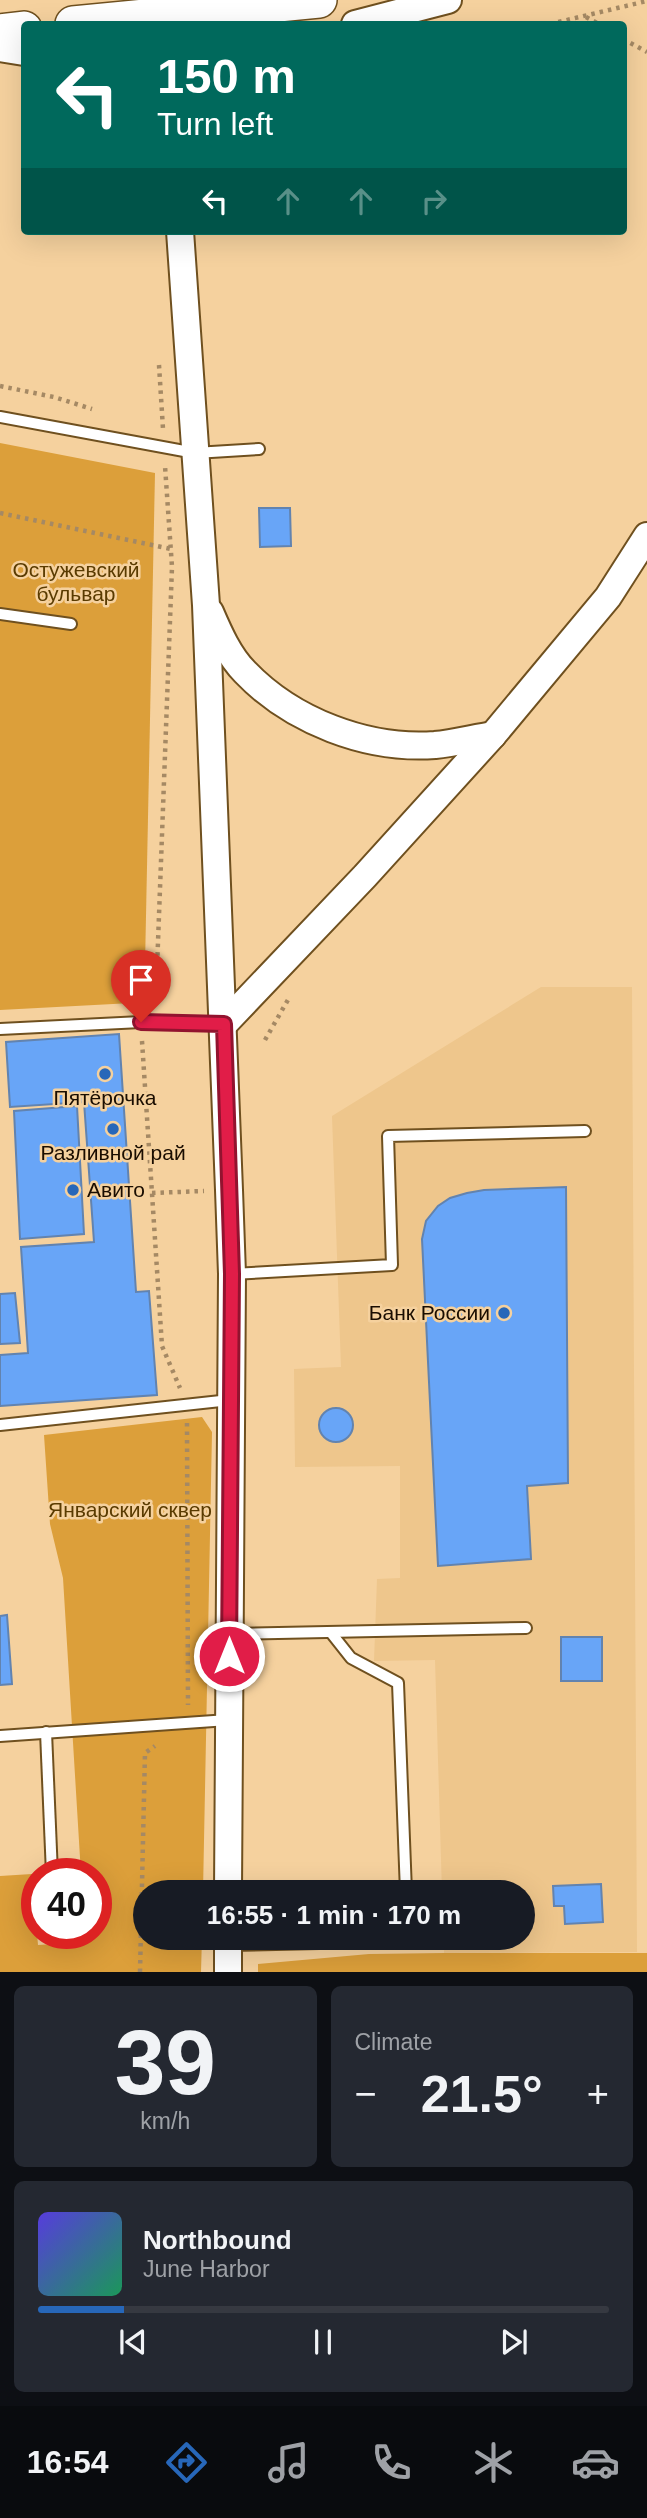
<!DOCTYPE html>
<html lang="en">
<head>
<meta charset="utf-8">
<style>
	:root { --surface:#171b24; --page:#242831; --text:#f1f3f6; --muted:#9ea1a6; --line:#363941; --accent:#2767b9 }
	body { margin:0; font-family:Arial,sans-serif; background:var(--page); color:var(--text); height:100vh; display:flex; flex-direction:column; font-size:26px; white-space:nowrap }
	* { box-sizing:border-box; margin:0 }
	p { font-size:23px; color:var(--muted) }
	.icon { flex:none; width:38px; height:38px; fill:none; stroke:currentColor; stroke-width:2; stroke-linecap:round; stroke-linejoin:round }
	.map { position:relative; height:1972px; overflow:hidden }
	.side { display:flex; flex-direction:column; gap:14px; padding:14px; background:#0d0f14; flex:1 }
	.side>* { flex:none }
	.banner { position:absolute; left:21px; top:21px; width:606px; height:214px; border-radius:7px; box-shadow:0 7px 28px #0002; background:#00695c; color:#fff; overflow:hidden }
	.speed { position:absolute; left:21px; top:1858px; display:flex; gap:14px; font-size:35px; font-weight:700; text-align:center }
	.speed>* { display:grid; place-content:center; width:91px; height:91px; border-radius:50%; background:var(--surface); box-shadow:0 7px 28px #0002; line-height:1 }
	.speed .limit { border:10px solid #d22; background:#fff; color:#111 }
	.pin { position:absolute; display:grid; place-items:center; width:60px; height:60px; color:#fff; margin:-72px -30px; border-radius:50% 50% 50% 0; rotate:-45deg; box-shadow:0 0 7px #0007 }
	.pin .icon { rotate:45deg }
	.me { position:absolute; width:77px; margin:-38px; rotate:0deg; stroke-linejoin:round; filter:drop-shadow(0 0 5px #0008) }
	.turn { display:flex; align-items:center; gap:24px; height:147px; padding:0 21px; font-size:32px }
	.turn .icon { width:91px; height:91px; stroke-width:2.5 }
	.turn b { display:block; font-size:49px; line-height:60px }
	.lanes { display:flex; align-items:center; height:66px; padding:0 21px; background:#0003; justify-content:center; gap:35px; direction:ltr }
	.lanes .off { opacity:.35 }
	.big { font-size:52px; font-weight:700; line-height:1.1 }
	.side .card { flex:1; display:flex; flex-direction:column; justify-content:center; gap:10px; min-width:0; padding:0 24px; border-radius:10px; background:var(--page) }
	.side .dial { align-items:center; gap:0 }
	.dial b { font-size:91px; line-height:1 }
	.song { display:flex; align-items:center; gap:21px }
	.cover { width:84px; height:84px; border-radius:10px; background:linear-gradient(135deg,hsl(250 70% 55%),hsl(150 70% 35%)) }
	.played { height:7px; border-radius:4px; background:linear-gradient(90deg,var(--accent) 15%,var(--line) 15%) }
	.keys { display:flex; justify-content:space-around; direction:ltr }
	.heat { display:flex; justify-content:space-between; align-items:center; font-size:38px; direction:ltr }
	.side .tiles { flex:1; display:grid; gap:14px; grid-template-columns:1fr 1fr }
	.card:last-child { grid-column:span 2 }
	.trip { position:absolute; left:133px; top:1880px; width:402px; height:70px; border-radius:35px; background:var(--surface); box-shadow:0 7px 28px #0002; font-weight:700; line-height:70px; text-align:center }
	.tab-bar { display:flex; height:112px; justify-content:space-around; align-items:center; background:#090b0e; color:var(--muted) }
	.tab-bar .icon { width:49px; height:49px }
	.tab-bar .on { color:var(--accent) }
	.tab-bar b { font-size:32px; color:var(--text) }
	.map>svg:first-child { display:block }
</style>
</head>
<body>
<div class="map">
<svg width="647" height="1972" viewBox="0 0 647 1972">
	<rect width="100%" height="100%" fill="#f5d19e"/>
	<path fill="#eec68c" d="M541 987H632L637 1952 444 1953V1937H523V1892H442L435 1660 374 1661 377 1579 400 1578V1466L295 1467 294 1369 341 1367 332 1116Z"/>
	<g fill="#dc9f3a">
		<path d="M0 443 155 473 145 965 132 1003 0 1010Z"/>
		<path d="M202 1417 212 1432 203 1892H145V1937H202L201 1972H0V1876L32 1874 38 1945 85 1942V1934H96V1874H81L63 1578 50 1524 44 1435Z"/>
		<path d="M444 1953H647V1972H258V1964L369 1954Z"/>
	</g>
	<g fill="#68a5f7" stroke="#6283af" stroke-width="2">
		<path d="M259 508H290L291 546 260 547Z"/>
		<path d="M119 1034 136 1292 149 1291 157 1395 0 1406V1355L28 1353 21 1247 94 1242 84 1102 10 1107 6 1042Z"/>
		<path d="M77 1106 84 1234 20 1239 14 1111Z"/>
		<path d="M566 1187 568 1483 527 1486 531 1559 438 1566 422 1239 426 1221 438 1206 450 1198 467 1193 484 1190Z"/>
		<path d="M15 1293 20 1343 0 1344V1294Z"/>
		<circle cx="336" cy="1425" r="17"/>
		<path d="M7 1615 12 1684 0 1685V1616Z"/>
		<rect x="561" y="1637" width="41" height="44"/>
		<path d="M601 1884 603 1922 565 1924 564 1906H554L553 1886Z"/>
	</g>
	<g fill="none" stroke-linecap="round" stroke-linejoin="round">
		<defs>
			<g id="service">
				<path d="M0 417 195 453 259 449"/>
				<path d="M0 614 71 624"/>
				<path d="M0 1029 141 1022 221 1024"/>
				<path d="M232 1274 392 1265 388 1136 585 1131"/>
				<path d="M0 1425 230 1400"/>
				<path d="M231 1634 526 1628"/>
				<path d="M332 1634 351 1658 398 1683 406 1892"/>
				<path d="M46 1732 52 1874"/>
				<path d="M0 1736 228 1720"/>
				<path d="M229 1945 408 1941V1937"/>
			</g>
			<g id="tertiary">
				<path d="M355 24 448 0"/>
				<path d="M0 48 24 52"/>
				<path d="M180 231 206 605 229 1190 232 1274 228 1892"/>
				<path d="M210 612C219 633 229 656 245 672 292 721 367 750 435 745 454 743 474 738 493 735"/>
				<path d="M224 1024 365 876 493 735 608 597 647 536"/>
				<path d="M228 1972V1937"/>
			</g>
			<g id="primary">
				<path d="M73 24 319 0"/>
				<path d="M0 32 24 29"/>
			</g>
		</defs>
		<use href="#service" stroke="#6f501f" stroke-width="14"/>
		<use href="#tertiary" stroke="#6f501f" stroke-width="30"/>
		<use href="#primary" stroke="#6f501f" stroke-width="38"/>
		<g stroke="#a58964" stroke-width="4.5" stroke-dasharray="3.5 5" stroke-linecap="butt">
			<path d="M586 17 599 24"/>
			<path d="M550 24 647 1"/>
			<path d="M623 39 647 52"/>
			<path d="M159 365 163 429"/>
			<path d="M0 386 54 397 92 409"/>
			<path d="M0 513 171 549"/>
			<path d="M146 1005 157 969 172 567 165 466"/>
			<path d="M265 1040 289 998"/>
			<path d="M142 1041 162 1346 180 1388"/>
			<path d="M152 1193 204 1191"/>
			<path d="M187 1423 188 1705"/>
			<path d="M140 1972 145 1753 155 1746"/>
		</g>
		<use href="#service" stroke="#fff" stroke-width="10"/>
		<use href="#tertiary" stroke="#fff" stroke-width="26"/>
		<use href="#primary" stroke="#fff" stroke-width="35"/>
	</g>
	<g fill="none" stroke-linecap="round" stroke-linejoin="round">
		<defs>
			<path id="route" d="M141 1022 224 1024 232 1274 229 1656"/>
		</defs>
		<use href="#route" stroke="#92132f" stroke-width="18"/>
		<use href="#route" stroke="#e11d48" stroke-width="12"/>
	</g>
	<g fill="#2767b9" stroke="#f5d19e" stroke-width="2.5">
		<circle cx="105" cy="1074" r="7"/>
		<circle cx="113" cy="1129" r="7"/>
		<circle cx="73" cy="1190" r="7"/>
		<circle cx="504" cy="1313" r="7"/>
	</g>
	<g text-anchor="middle" stroke-width="5" stroke-linejoin="round" paint-order="stroke">
		<g font-size="21" fill="#5a3b00" stroke="#f5d19e">
			<text x="76" y="577">Остужевский<tspan x="76" dy="24">бульвар</tspan></text>
			<text x="130" y="1517">Январский сквер</text>
		</g>
		<g font-size="21" fill="#1a0d00" stroke="#f5d19e">
			<text x="105" y="1105">Пятёрочка</text>
			<text x="113" y="1160">Разливной рай</text>
			<text x="87" y="1197" text-anchor="start">Авито</text>
			<text x="490" y="1320" text-anchor="end">Банк России</text>
		</g>
	</g>
</svg>
<div class="speed"><div class="limit">40</div></div>
<div class="pin" style="left:141px;top:1022px;background:#d93025"><svg class="icon" aria-label="arrive" viewBox="0 0 24 24"><path d="M6 21V4h12l-3 4 3 4H6"/></svg></div>
<svg class="me" style="left:229px;top:1656px" viewBox="-20 -20 40 40"><circle r="17" fill="#e11d48" stroke="#fff" stroke-width="3"/><path d="M0-11L8 9 0 5-8 9z" fill="#fff"/></svg>
<div class="trip">16:55 · 1 min · 170 m</div>
<div class="banner">
<div class="turn"><svg class="icon" aria-label="left" viewBox="0 0 24 24"><path d="M17 20v-9H6M10 6l-5 5 5 5"/></svg><div><b>150 m</b>Turn left</div></div>
<div class="lanes"><svg class="icon" aria-label="left" viewBox="0 0 24 24"><path d="M17 20v-9H6M10 6l-5 5 5 5"/></svg><svg class="icon off" aria-label="ahead" viewBox="0 0 24 24"><path d="M12 20V5M6 11l6-6 6 6"/></svg><svg class="icon off" aria-label="ahead" viewBox="0 0 24 24"><path d="M12 20V5M6 11l6-6 6 6"/></svg><svg class="icon off" aria-label="right" viewBox="0 0 24 24"><path d="M7 20v-9h11M14 6l5 5-5 5"/></svg></div>
</div>
</div>
<section class="side">
<div class="tiles">
<div class="card dial"><b>39</b><p>km/h</p></div>
<div class="card"><p>Climate</p>
<div class="heat"><a>−</a><b class="big">21.5°</b><a>+</a></div>
</div>
<div class="card">
<div class="song"><i class="cover"></i><div><b>Northbound</b><p>June Harbor</p></div></div>
<div class="played"></div>
<div class="keys"><svg class="icon" aria-label="previous" viewBox="0 0 24 24"><path d="M18 5L8 12l10 7zM5 5v14"/></svg><svg class="icon" aria-label="pause" viewBox="0 0 24 24"><path d="M8 5v14M16 5v14"/></svg><svg class="icon" aria-label="next" viewBox="0 0 24 24"><path d="M6 5l10 7-10 7zM19 5v14"/></svg></div>
</div>
</div>
</section>
<nav class="tab-bar">
<b>16:54</b>
<svg class="icon on" aria-label="directions" viewBox="0 0 24 24"><path d="M12 3l9 9-9 9-9-9zM9 14v-3h6M13 9l2 2-2 2"/></svg>
<svg class="icon" aria-label="music" viewBox="0 0 24 24"><path d="M9 18V5l10-2v13"/><circle cx="6" cy="18" r="3"/><circle cx="16" cy="16" r="3"/></svg>
<svg class="icon" aria-label="phone" viewBox="0 0 24 24"><path d="M5 4h4l2 5-3 2q2 4 5 5l2-3 5 2v4C11 20 4 13 5 4z"/></svg>
<svg class="icon" aria-label="climate" viewBox="0 0 24 24"><path d="M12 3v18M4 7l16 10M4 17L20 7"/></svg>
<svg class="icon" aria-label="car" viewBox="0 0 24 24"><path d="M5 17H2v-5l4-1 3-4h7l3 4 3 1v5h-3M9 17h6M6 11h13"/><circle cx="7" cy="17" r="2"/><circle cx="17" cy="17" r="2"/></svg>
</nav>
</body>
</html>
